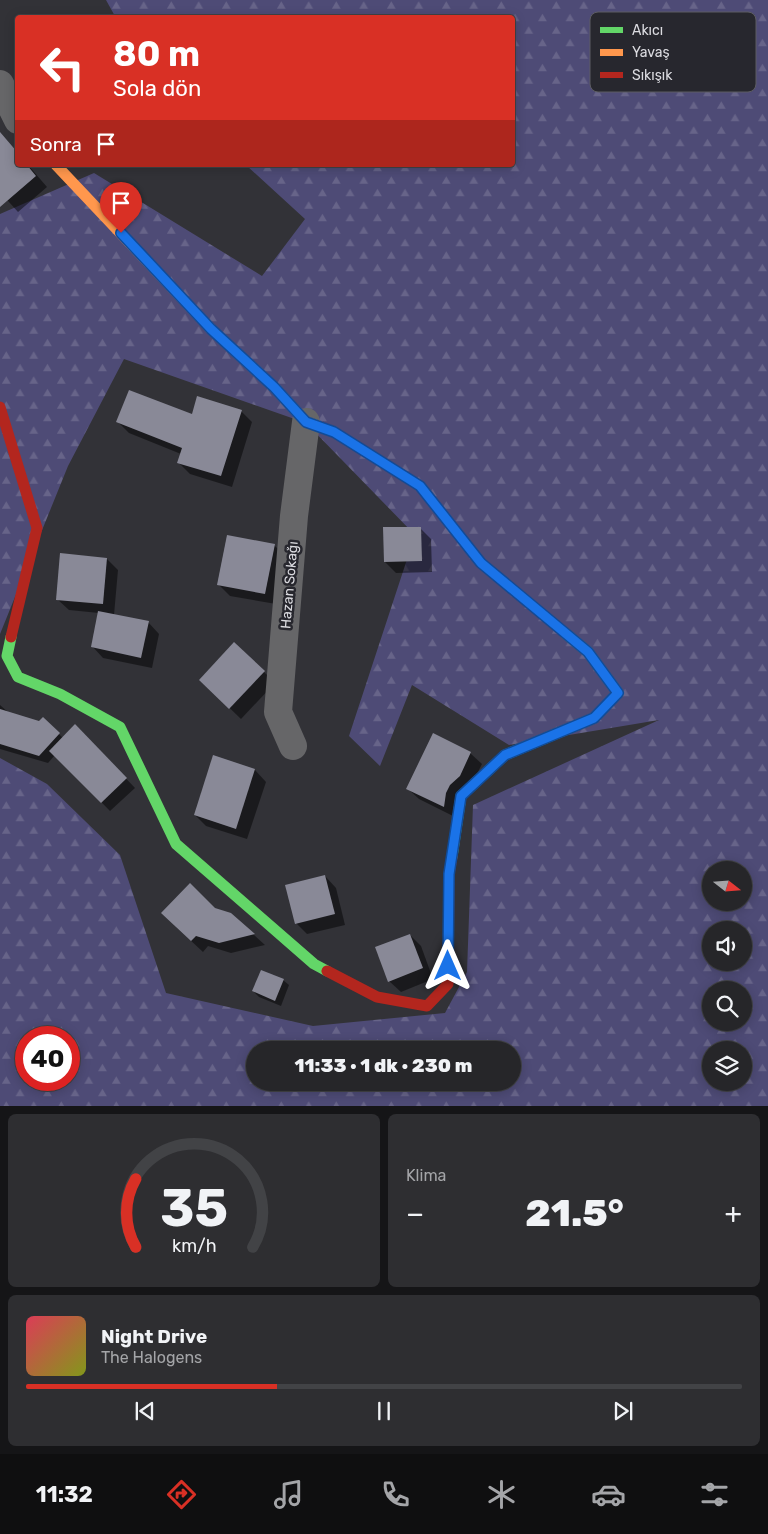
<!DOCTYPE html>
<html lang="tr">
<head>
<meta charset="utf-8">
<style>
	:root { --surface:#262629; --page:#2e2e31; --text:#f1f3f6; --muted:#a4a5a8; --line:#424346; --accent:#d93025 }
	body { margin:0; font-family:Rubik,sans-serif; background:var(--page); color:var(--text); height:100vh; display:flex; flex-direction:column; font-size:19px; white-space:nowrap }
	* { box-sizing:border-box; margin:0 }
	p { font-size:16px; color:var(--muted) }
	.icon { flex:none; width:28px; height:28px; fill:none; stroke:currentColor; stroke-width:2; stroke-linecap:round; stroke-linejoin:round }
	.map { position:relative; height:1106px; overflow:hidden }
	.side { display:flex; flex-direction:column; gap:8px; padding:8px; background:#151517; flex:1 }
	.side>* { flex:none }
	.guide { position:absolute; left:15px; top:15px; width:500px; height:152px; border-radius:5px; box-shadow:0 2px 12px #0003,0 0 0 1px var(--line); background:#d93025; color:#fff; overflow:hidden }
	.needle { width:32px; rotate:107deg }
	.buttons { position:absolute; left:702px; top:861px; display:grid; gap:10px }
	.buttons a { display:grid; place-items:center; width:50px; height:50px; border-radius:50%; background:var(--surface); box-shadow:0 2px 12px #0003,0 0 0 1px var(--line); font-size:25px }
	.speed { position:absolute; left:15px; top:1026px; display:flex; gap:10px; font-size:25px; font-weight:700; text-align:center }
	.speed>* { display:grid; place-content:center; width:65px; height:65px; border-radius:50%; background:var(--surface); box-shadow:0 2px 12px #0003,0 0 0 1px var(--line); line-height:1 }
	.speed .limit { border:8px solid #d22; background:#fff; color:#111 }
	.pin { position:absolute; display:grid; place-items:center; width:42px; height:42px; color:#fff; margin:-51px -21px; border-radius:50% 50% 50% 0; rotate:-45deg; box-shadow:0 0 5px #0007 }
	.pin .icon { rotate:45deg }
	.me { position:absolute; width:55px; margin:-28px; rotate:0deg; stroke-linejoin:round; filter:drop-shadow(0 0 4px #0008) }
	.turn { display:flex; align-items:center; gap:18px; height:105px; padding:0 15px; font-size:22px }
	.turn .icon { width:65px; height:65px; stroke-width:2.5 }
	.turn b { display:block; font-size:35px; line-height:42px }
	.then { display:flex; align-items:center; height:48px; padding:0 15px; background:#0003; gap:10px; font-size:19px }
	.big { font-size:38px; font-weight:800; line-height:1.1 }
	.side .tile { flex:1; display:flex; flex-direction:column; justify-content:center; gap:8px; min-width:0; padding:0 18px; border-radius:8px; background:var(--page) }
	.side .dial { align-items:center; gap:0 }
	.dial svg { height:130px; overflow:visible; fill:none; stroke:var(--line); stroke-width:7; stroke-linecap:round; text-anchor:middle }
	.dial text { fill:var(--text); stroke:none }
	.song { display:flex; align-items:center; gap:15px }
	.cover { width:60px; height:60px; border-radius:8px; background:linear-gradient(135deg,hsl(350 70% 55%),hsl(70 70% 35%)) }
	.played { height:5px; border-radius:2px; background:linear-gradient(90deg,var(--accent) 35%,var(--line) 35%) }
	.keys { display:flex; justify-content:space-around; direction:ltr }
	.heat { display:flex; justify-content:space-between; align-items:center; font-size:28px; direction:ltr }
	.side .tiles { flex:1; display:grid; gap:8px; grid-template-columns:1fr 1fr }
	.tile:last-child { grid-column:span 2 }
	.trip { position:absolute; left:246px; top:1041px; width:275px; height:50px; border-radius:25px; background:var(--surface); box-shadow:0 2px 12px #0003,0 0 0 1px var(--line); font-weight:800; line-height:50px; text-align:center }
	.dock { display:flex; height:80px; justify-content:space-around; align-items:center; background:#0f0f10; color:var(--muted) }
	.dock .icon { width:35px; height:35px }
	.dock .active { color:var(--accent) }
	.dock b { font-size:22px; color:var(--text) }
	.map>svg:first-child { display:block }
</style>
</head>
<body>
<div class="map">
<svg width="768" height="1107" viewBox="0 0 768 1107">
	<defs>
		<pattern id="forest-firs" width="22" height="20" patternUnits="userSpaceOnUse" patternTransform="scale(1.25)"><rect width="22" height="20" fill="#4e4b76"/><path d="M5 1l3.5 6h-7zM16 11l3.5 6h-7z" fill="#676489"/></pattern>
	</defs>
	<rect width="100%" height="100%" fill="#323237"/>
	<path fill="url(#forest-firs)" fill-rule="evenodd" d="M106 0H768V1106H0V758L47 784 120 855 166 993 313 1026 445 1013 467 972 473 805 659 720 509 745 412 685 380 766 349 736 415 535 306 423 124 359 68 466 0 634V214L94 173 262 276 305 219 246 165H512V18H116ZM711 870H744V902H711ZM711 930H744V962H711ZM711 990H744V1022H711ZM26 1038H69V1080H26ZM255 1050H512V1082H255ZM711 1050H744V1082H711Z"/>
	<g fill="#0007">
		<path d="M0 134 18 165H28L47 187 18 212 0 192Z"/>
		<path d="M241 411 252 422 232 487 190 474 178 462 181 454 129 433 118 422Z"/>
		<path d="M420 528 431 539 432 572 396 573 385 562Z"/>
		<path d="M274 545 285 556 276 604 230 596 219 585Z"/>
		<path d="M107 559 118 570 114 615 148 622 159 634 152 668 103 658 92 646 99 613 69 610 57 599Z"/>
		<path d="M264 672 275 683 241 719 212 691Z"/>
		<path d="M0 705 9 713 40 722 43 719 63 738 75 725 135 788 110 811 55 755 48 763 0 749Z"/>
		<path d="M470 753 482 764 455 817 419 799 407 788Z"/>
		<path d="M214 757 255 770 266 782 247 839 206 826 195 815Z"/>
		<path d="M325 876 336 888 345 925 307 934 296 923Z"/>
		<path d="M214 909 231 914 265 945 231 953 208 946 203 952 174 925Z"/>
		<path d="M410 935 421 946 433 979 401 992 389 981Z"/>
		<path d="M283 980 289 985 281 1006 259 997 253 991Z"/>
	</g>
	<g fill="#898997">
		<path d="M0 132 18 153V165H27L36 176 0 207Z"/>
		<path d="M129 390 192 414 197 396 242 410 221 476 177 463 182 448 116 422Z"/>
		<path d="M383 527H421L422 561 384 562Z"/>
		<path d="M227 535 275 544 265 594 217 585Z"/>
		<path d="M60 553 107 558 103 604 56 600Z"/>
		<path d="M98 611 149 621 141 658 91 647Z"/>
		<path d="M234 642 265 671 229 709 199 680Z"/>
		<path d="M0 709 39 721 43 717 60 733 39 756 0 744Z"/>
		<path d="M75 724 127 778 101 803 49 751Z"/>
		<path d="M433 733 471 752 460 776 450 785 446 793 444 807 406 789Z"/>
		<path d="M213 755 255 769 236 829 194 815Z"/>
		<path d="M325 875 335 914 295 924 285 885Z"/>
		<path d="M190 883 215 908 231 913 255 934 219 943 196 936 191 941 161 913Z"/>
		<path d="M410 934 423 968 388 982 375 947Z"/>
		<path d="M261 970 284 979 275 1001 252 991Z"/>
	</g>
	<g fill="none" stroke-linecap="round" stroke-linejoin="round">
		<g stroke="#666668" stroke-width="28">
			<path d="M0 84 18 120"/>
			<path d="M293 746 278 712 294 516 306 422"/>
		</g>
		<g stroke="#63d668" stroke-width="11">
			<path d="M11 637 7 656 18 677 60 694 120 727 176 844 314 964 327 971"/>
			<path d="M452 857 461 796 505 755 594 718 618 693 588 652 565 633"/>
		</g>
		<path stroke="#ff974d" stroke-width="11" d="M56 165 211 329 274 387 306 422 321 427"/>
		<g stroke="#b3261e" stroke-width="11">
			<path d="M0 407 37 528 11 637"/>
			<path d="M321 427 334 432 420 486 481 563 565 633"/>
			<path d="M327 971 377 997 427 1006 448 984 449 874 452 857"/>
		</g>
	</g>
	<g fill="none" stroke-linecap="round" stroke-linejoin="round">
		<defs>
			<path id="route" d="M121 233 211 329 274 387 306 422 334 432 420 486 481 563 588 652 618 693 594 718 505 755 461 796 449 874 448 966"/>
		</defs>
		<use href="#route" stroke="#114b97" stroke-width="12"/>
		<use href="#route" stroke="#1a73e8" stroke-width="9"/>
	</g>
	<g text-anchor="middle" stroke-width="5" stroke-linejoin="round" paint-order="stroke">
		<g font-size="14" fill="#dbdbe0" stroke="#27272e">
			<text transform="translate(289 585) rotate(-85)" y="5">Hazan Sokağı</text>
		</g>
	</g>
	<rect x="590" y="12" width="166" height="80" rx="8" fill="#27272e" stroke="#5d5d63" stroke-width="1"/>
	<rect x="600" y="27" width="23" height="6" fill="#63d668"/>
	<rect x="600" y="49" width="23" height="7" fill="#ff974d"/>
	<rect x="600" y="72" width="23" height="6" fill="#b3261e"/>
	<g font-size="14" fill="#dbdbe0">
		<text x="632" y="35">Akıcı</text>
		<text x="632" y="57">Yavaş</text>
		<text x="632" y="80">Sıkışık</text>
	</g>
</svg>
<div class="buttons">
<a><svg class="needle" viewBox="-14 -14 28 28"><path d="M0-13l5 13h-10z" fill="#e53935"/><path d="M0 13l5-13h-10z" fill="#a4a5a8"/></svg></a>
<a><svg class="icon" aria-label="sound" viewBox="0 0 24 24"><path d="M4 9h4l5-4v14l-5-4H4zM17 9q2 3 0 6"/></svg></a>
<a><svg class="icon" aria-label="search" viewBox="0 0 24 24"><circle cx="10" cy="10" r="6"/><path d="M15 15l6 6"/></svg></a>
<a><svg class="icon" aria-label="layers" viewBox="0 0 24 24"><path d="M12 4l9 5-9 5-9-5zM3 14l9 5 9-5"/></svg></a>
</div>
<div class="speed"><div class="limit">40</div></div>
<div class="pin" style="left:121px;top:233px;background:#d93025"><svg class="icon" aria-label="arrive" viewBox="0 0 24 24"><path d="M6 21V4h12l-3 4 3 4H6"/></svg></div>
<svg class="me" style="left:448px;top:966px" viewBox="-20 -20 40 40"><path d="M0-17L14 15 0 8-14 15z" fill="#1a73e8" stroke="#fff" stroke-width="4"/></svg>
<div class="trip">11:33 · 1 dk · 230 m</div>
<div class="guide">
<div class="turn"><svg class="icon" aria-label="left" viewBox="0 0 24 24"><path d="M17 20v-9H6M10 6l-5 5 5 5"/></svg><div><b>80 m</b>Sola dön</div></div>
<div class="then">Sonra<svg class="icon" aria-label="arrive" viewBox="0 0 24 24"><path d="M6 21V4h12l-3 4 3 4H6"/></svg></div>
</div>
</div>
<section class="side">
<div class="tiles">
<div class="tile dial"><svg viewBox="0 0 100 80">
<path d="M14 69A42 42 0 1 1 86 69"/>
<path d="M14 69A42 42 0 0 1 14 27" stroke="#d93025"/>
<text x="50" y="56" font-size="32" font-weight="700">35</text>
<text x="50" y="72" font-size="11">km/h</text>
</svg></div>
<div class="tile"><p>Klima</p>
<div class="heat"><a>−</a><b class="big">21.5°</b><a>+</a></div>
</div>
<div class="tile">
<div class="song"><i class="cover"></i><div><b>Night Drive</b><p>The Halogens</p></div></div>
<div class="played"></div>
<div class="keys"><svg class="icon" aria-label="previous" viewBox="0 0 24 24"><path d="M18 5L8 12l10 7zM5 5v14"/></svg><svg class="icon" aria-label="pause" viewBox="0 0 24 24"><path d="M8 5v14M16 5v14"/></svg><svg class="icon" aria-label="next" viewBox="0 0 24 24"><path d="M6 5l10 7-10 7zM19 5v14"/></svg></div>
</div>
</div>
</section>
<nav class="dock">
<b>11:32</b>
<svg class="icon active" aria-label="directions" viewBox="0 0 24 24"><path d="M12 3l9 9-9 9-9-9zM9 14v-3h6M13 9l2 2-2 2"/></svg>
<svg class="icon" aria-label="music" viewBox="0 0 24 24"><path d="M9 18V5l10-2v13"/><circle cx="6" cy="18" r="3"/><circle cx="16" cy="16" r="3"/></svg>
<svg class="icon" aria-label="phone" viewBox="0 0 24 24"><path d="M5 4h4l2 5-3 2q2 4 5 5l2-3 5 2v4C11 20 4 13 5 4z"/></svg>
<svg class="icon" aria-label="climate" viewBox="0 0 24 24"><path d="M12 3v18M4 7l16 10M4 17L20 7"/></svg>
<svg class="icon" aria-label="car" viewBox="0 0 24 24"><path d="M5 17H2v-5l4-1 3-4h7l3 4 3 1v5h-3M9 17h6M6 11h13"/><circle cx="7" cy="17" r="2"/><circle cx="17" cy="17" r="2"/></svg>
<svg class="icon" aria-label="filters" viewBox="0 0 24 24"><path d="M4 7h16M4 17h16"/><circle cx="9" cy="7" r="2"/><circle cx="15" cy="17" r="2"/></svg>
</nav>
</body>
</html>
